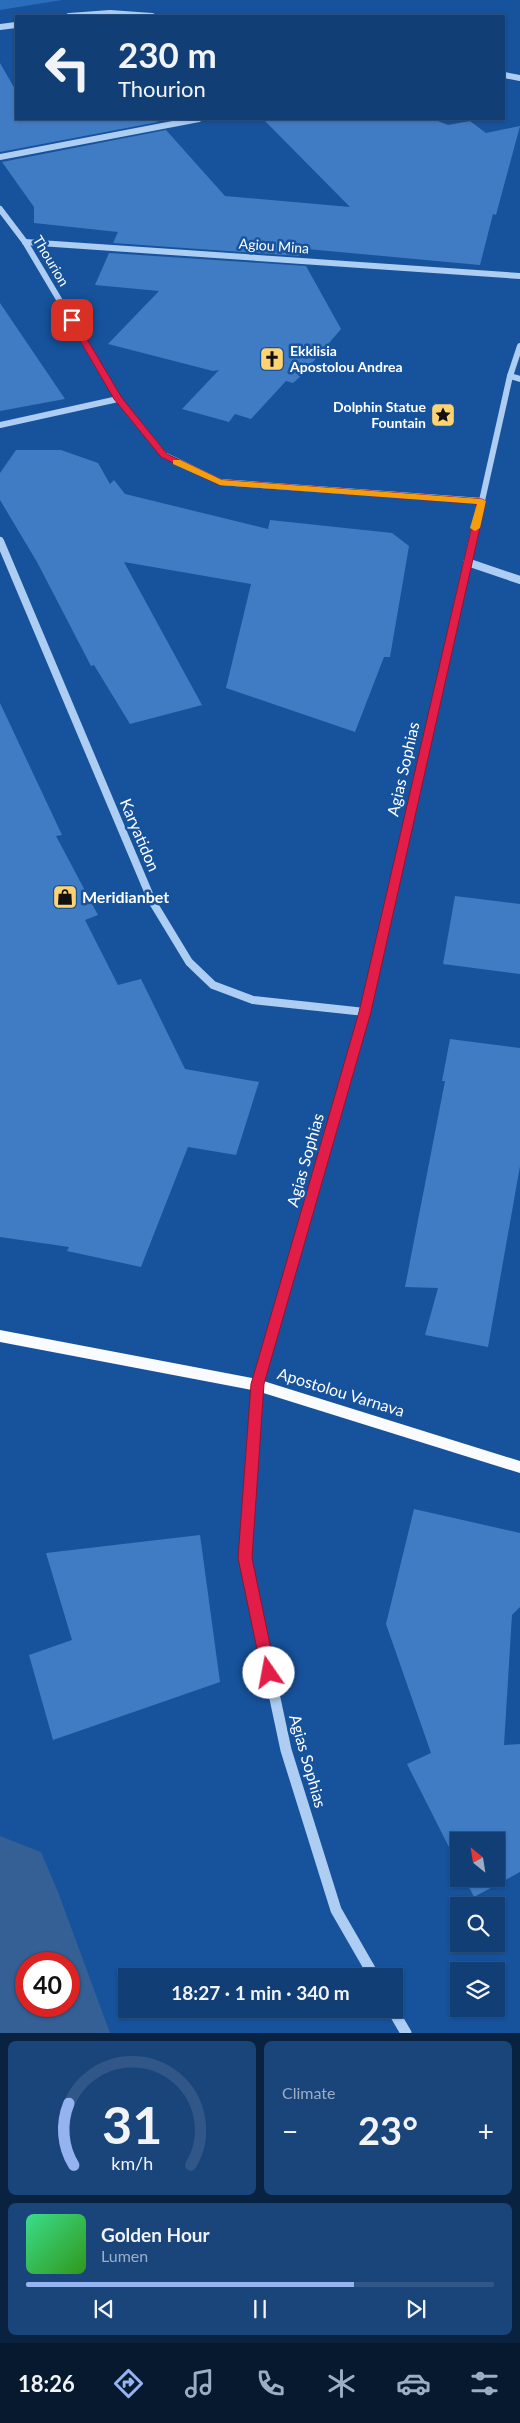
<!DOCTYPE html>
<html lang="en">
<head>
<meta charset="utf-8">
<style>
	:root { --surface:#103e75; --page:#19457a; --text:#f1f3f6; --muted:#9caec5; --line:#305787; --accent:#95b2f1 }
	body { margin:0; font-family:Lato,sans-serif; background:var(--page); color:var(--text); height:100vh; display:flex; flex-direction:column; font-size:19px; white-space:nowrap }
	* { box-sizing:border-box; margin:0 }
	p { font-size:16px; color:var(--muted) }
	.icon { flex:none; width:28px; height:28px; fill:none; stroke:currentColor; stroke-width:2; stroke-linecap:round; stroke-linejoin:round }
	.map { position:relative; height:2033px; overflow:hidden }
	.side { display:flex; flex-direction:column; gap:8px; padding:8px; background:#092240; flex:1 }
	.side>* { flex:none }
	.hud { position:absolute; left:15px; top:15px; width:490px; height:105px; border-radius:0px; box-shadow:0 1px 4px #0004,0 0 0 1px var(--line); background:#103e75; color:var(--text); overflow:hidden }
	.needle { width:32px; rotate:330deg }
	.fabs { position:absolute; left:450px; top:1832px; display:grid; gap:10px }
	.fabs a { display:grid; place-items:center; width:55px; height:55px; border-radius:0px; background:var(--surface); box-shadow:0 1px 4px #0004,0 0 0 1px var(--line); font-size:25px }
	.speed { position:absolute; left:15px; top:1952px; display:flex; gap:10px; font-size:25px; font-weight:700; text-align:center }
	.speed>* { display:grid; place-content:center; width:65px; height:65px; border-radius:50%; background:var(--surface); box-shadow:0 1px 4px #0004,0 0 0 1px var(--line); line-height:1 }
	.speed .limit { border:8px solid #d22; background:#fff; color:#111 }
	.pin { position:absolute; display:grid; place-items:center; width:42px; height:42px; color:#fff; margin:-21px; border-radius:10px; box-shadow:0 2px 8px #0006 }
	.me { position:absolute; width:55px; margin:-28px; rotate:348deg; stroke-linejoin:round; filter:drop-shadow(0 0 4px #0008) }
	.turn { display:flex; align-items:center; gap:18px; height:105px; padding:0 20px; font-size:22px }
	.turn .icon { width:65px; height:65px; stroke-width:2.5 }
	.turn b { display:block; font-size:35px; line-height:42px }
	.big { font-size:38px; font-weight:700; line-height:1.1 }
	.side .widget { flex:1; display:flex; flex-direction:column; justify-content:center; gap:8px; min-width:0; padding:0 18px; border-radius:8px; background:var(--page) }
	.side .dial { align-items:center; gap:0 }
	.dial svg { height:130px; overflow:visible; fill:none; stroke:var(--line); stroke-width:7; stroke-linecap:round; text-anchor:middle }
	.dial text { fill:var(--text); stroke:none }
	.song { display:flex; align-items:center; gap:15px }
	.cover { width:60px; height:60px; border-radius:8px; background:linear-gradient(135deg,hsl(150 70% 55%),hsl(110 70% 35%)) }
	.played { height:5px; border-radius:2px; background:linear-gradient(90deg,var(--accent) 70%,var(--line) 70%) }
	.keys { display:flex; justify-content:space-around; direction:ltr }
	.heat { display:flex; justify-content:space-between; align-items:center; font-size:28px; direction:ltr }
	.side .tiles { flex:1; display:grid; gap:8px; grid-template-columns:1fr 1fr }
	.widget:last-child { grid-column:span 2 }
	.trip { position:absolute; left:118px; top:1968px; width:285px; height:50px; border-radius:0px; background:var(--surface); box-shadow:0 1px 4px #0004,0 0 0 1px var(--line); font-weight:700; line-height:50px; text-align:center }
	.dock { display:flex; height:80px; justify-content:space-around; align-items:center; background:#06192f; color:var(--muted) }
	.dock .icon { width:35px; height:35px }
	.dock .current { color:var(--accent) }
	.dock b { font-size:22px; color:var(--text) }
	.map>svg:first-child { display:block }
</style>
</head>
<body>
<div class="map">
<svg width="520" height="2033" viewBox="0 0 520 2033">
	<rect width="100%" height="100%" fill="#16539c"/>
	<path fill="#2a6dba" d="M0 0H62L0 10Z"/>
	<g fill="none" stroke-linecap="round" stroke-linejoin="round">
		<path fill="#346095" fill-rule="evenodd" d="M0 1836 41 1852 58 1892 110 2033H0ZM26 1964H69V2006H26Z"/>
	</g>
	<g fill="#3f7cc3">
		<path d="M0 63 16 91V119H156L158 122 0 152Z"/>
		<path d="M263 119H433L448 125 470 121 486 133 520 126 496 215 493 214 480 265 296 248 300 256 113 243 118 232 34 223V207L2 162 166 130 225 196 350 207Z"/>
		<path d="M109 253 306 266 341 329 301 376 293 383 286 381 251 419 235 414 229 422 182 409 219 370 213 371 108 344 159 291 95 285Z"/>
		<path d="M0 303 65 399 0 411Z"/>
		<path d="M16 450H61L98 463 110 484 114 480 125 494 268 529 270 520 392 533 409 546 390 657H384L355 732 226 688 251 584 124 562 202 705 130 724 94 665 91 666 37 562 0 500V473Z"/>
		<path d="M0 703 62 835 56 836 98 915 85 920 118 985 141 979 185 1069 259 1082 236 1155 188 1147 141 1267 67 1251 69 1247 0 1237Z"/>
		<path d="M455 896 520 904V974L443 964Z"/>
		<path d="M450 1039 520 1048V1166L488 1347 425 1335 438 1288 405 1287 445 1081H442Z"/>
		<path d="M414 1509 520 1533V1607L512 1615 504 1745 520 1744V1872L474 1897 465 1879H496V1841H459V1867L407 1764 431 1753 386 1624Z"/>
		<path d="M200 1535 220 1682 53 1740 29 1655 72 1640 46 1553Z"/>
	</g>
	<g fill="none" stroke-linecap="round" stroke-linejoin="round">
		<g stroke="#adcdf3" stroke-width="6">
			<path d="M69 16 110 13 152 16"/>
			<path d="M0 27 16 25"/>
			<path d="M504 75 520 78"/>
			<path d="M0 157 199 119"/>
			<path d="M0 209 25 242 118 399 164 455 220 482 482 501"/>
			<path d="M25 242 520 276"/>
			<path d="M510 376 520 379"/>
			<path d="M0 425 118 399"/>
			<path d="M481 505 510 376 520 346"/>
		</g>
		<g stroke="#adcdf3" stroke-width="8">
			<path d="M0 541 152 901 189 962 213 985 253 1000 365 1012"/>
			<path d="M467 562 520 580"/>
			<path d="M320 1166 365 1012 481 503"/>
		</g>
		<g stroke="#adcdf3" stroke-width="11">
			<path d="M321 1165 257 1385 245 1558 286 1750 336 1910 374 1976"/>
			<path d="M392 2009 406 2033"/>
		</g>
		<path fill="#f9fbff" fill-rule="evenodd" d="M0 1330 257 1379 520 1461V1473L257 1391 0 1342Z"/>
	</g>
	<path fill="#e11d48" stroke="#92132f" d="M69 319H75L122 398 167 454 222 480 482 499 486 501 371 1012 264 1384 252 1558 276 1673 274 1678 269 1680 264 1678 262 1673 238 1558 251 1384 359 1012 477 504 217 484 161 457 114 399 68 320Z"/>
	<path fill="#f59e0b" d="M173 460H180L222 480 482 499 486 501 480 528 475 531 470 528 477 504 220 485 173 464Z"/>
	<defs>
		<symbol id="church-square" viewBox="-11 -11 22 22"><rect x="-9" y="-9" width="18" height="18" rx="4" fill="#ffd36f" stroke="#16539c"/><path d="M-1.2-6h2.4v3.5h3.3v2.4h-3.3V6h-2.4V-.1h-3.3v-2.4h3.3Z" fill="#111"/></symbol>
		<symbol id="sight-square" viewBox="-11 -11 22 22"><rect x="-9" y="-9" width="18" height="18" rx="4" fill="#ffd36f" stroke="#16539c"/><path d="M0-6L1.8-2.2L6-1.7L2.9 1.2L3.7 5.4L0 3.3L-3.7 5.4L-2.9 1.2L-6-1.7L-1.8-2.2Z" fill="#111"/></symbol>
		<symbol id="shop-square" viewBox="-11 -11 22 22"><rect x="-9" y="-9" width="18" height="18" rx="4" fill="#ffd36f" stroke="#16539c"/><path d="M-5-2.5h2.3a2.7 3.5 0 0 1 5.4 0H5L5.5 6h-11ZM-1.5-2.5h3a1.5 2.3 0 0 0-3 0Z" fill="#111"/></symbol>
	</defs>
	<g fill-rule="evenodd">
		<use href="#church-square" x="258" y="345" width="28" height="28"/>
		<use href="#sight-square" x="429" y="401" width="28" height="28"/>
		<use href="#shop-square" x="51" y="883" width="28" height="28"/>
	</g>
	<g text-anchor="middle" stroke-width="5" stroke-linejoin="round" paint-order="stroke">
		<g font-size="14" fill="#fff" stroke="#16539c">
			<text transform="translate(274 246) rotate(4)" y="5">Agiou Mina</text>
			<text transform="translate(51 261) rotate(59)" y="5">Thourion</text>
		</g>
		<g font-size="14" font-weight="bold" fill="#fff" stroke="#16539c" text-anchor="start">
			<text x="290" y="356">Ekklisia<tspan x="290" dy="16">Apostolou Andrea</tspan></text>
			<text x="426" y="412" text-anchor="end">Dolphin Statue<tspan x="426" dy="16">Fountain</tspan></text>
		</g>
		<g font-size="16" fill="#fff" stroke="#16539c">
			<text transform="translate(403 769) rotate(-77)" y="6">Agias Sophias</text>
			<text transform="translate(140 835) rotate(67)" y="6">Karyatidon</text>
			<text transform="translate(305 1160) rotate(-74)" y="6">Agias Sophias</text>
			<text transform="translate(341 1392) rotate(17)" y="6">Apostolou Varnava</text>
			<text transform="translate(308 1761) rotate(74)" y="6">Agias Sophias</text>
		</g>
		<g font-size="16" font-weight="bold" fill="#fff" stroke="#16539c" text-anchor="start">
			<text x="82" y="903">Meridianbet</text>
		</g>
	</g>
</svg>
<div class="fabs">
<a><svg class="needle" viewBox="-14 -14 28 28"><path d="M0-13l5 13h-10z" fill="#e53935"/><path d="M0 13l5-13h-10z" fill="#9caec5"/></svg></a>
<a><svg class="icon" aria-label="search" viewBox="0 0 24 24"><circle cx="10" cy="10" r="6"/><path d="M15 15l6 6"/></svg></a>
<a><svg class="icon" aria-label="layers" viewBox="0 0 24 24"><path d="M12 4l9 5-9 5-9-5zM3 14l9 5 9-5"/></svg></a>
</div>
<div class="speed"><div class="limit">40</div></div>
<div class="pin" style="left:72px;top:320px;background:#d93025"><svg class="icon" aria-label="arrive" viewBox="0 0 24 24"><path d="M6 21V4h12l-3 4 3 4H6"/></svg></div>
<svg class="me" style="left:269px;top:1673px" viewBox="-20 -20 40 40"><circle r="19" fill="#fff"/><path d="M0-13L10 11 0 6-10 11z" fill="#e11d48"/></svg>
<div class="trip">18:27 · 1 min · 340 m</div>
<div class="hud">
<div class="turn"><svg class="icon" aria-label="left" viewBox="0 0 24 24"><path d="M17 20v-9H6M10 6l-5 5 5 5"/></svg><div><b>230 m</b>Thourion</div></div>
</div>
</div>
<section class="side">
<div class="tiles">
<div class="widget dial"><svg viewBox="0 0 100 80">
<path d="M14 69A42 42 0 1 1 86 69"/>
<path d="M14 69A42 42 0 0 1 11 31" stroke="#95b2f1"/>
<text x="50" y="56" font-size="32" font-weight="700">31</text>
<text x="50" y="72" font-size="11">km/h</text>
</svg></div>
<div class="widget"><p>Climate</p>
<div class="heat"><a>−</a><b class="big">23°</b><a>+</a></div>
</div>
<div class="widget">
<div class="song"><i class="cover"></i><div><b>Golden Hour</b><p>Lumen</p></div></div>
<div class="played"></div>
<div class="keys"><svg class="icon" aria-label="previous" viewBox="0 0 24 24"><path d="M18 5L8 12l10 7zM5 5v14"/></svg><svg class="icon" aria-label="pause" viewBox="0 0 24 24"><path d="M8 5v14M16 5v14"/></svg><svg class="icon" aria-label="next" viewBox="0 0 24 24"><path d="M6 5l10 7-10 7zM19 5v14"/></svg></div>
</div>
</div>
</section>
<nav class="dock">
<b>18:26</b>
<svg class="icon current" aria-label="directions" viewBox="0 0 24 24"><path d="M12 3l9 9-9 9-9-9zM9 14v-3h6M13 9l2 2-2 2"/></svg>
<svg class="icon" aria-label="music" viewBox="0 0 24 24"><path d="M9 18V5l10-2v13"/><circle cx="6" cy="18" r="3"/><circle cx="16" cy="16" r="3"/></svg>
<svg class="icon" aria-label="phone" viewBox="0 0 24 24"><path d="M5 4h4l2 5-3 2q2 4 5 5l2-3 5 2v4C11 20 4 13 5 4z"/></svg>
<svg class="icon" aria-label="climate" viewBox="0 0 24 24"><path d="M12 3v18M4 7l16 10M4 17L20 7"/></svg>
<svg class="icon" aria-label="car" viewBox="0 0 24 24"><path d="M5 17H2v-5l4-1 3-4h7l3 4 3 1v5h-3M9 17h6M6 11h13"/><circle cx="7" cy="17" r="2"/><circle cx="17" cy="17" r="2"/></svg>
<svg class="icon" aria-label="filters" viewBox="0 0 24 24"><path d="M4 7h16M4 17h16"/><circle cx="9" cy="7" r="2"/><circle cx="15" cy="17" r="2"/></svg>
</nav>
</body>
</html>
